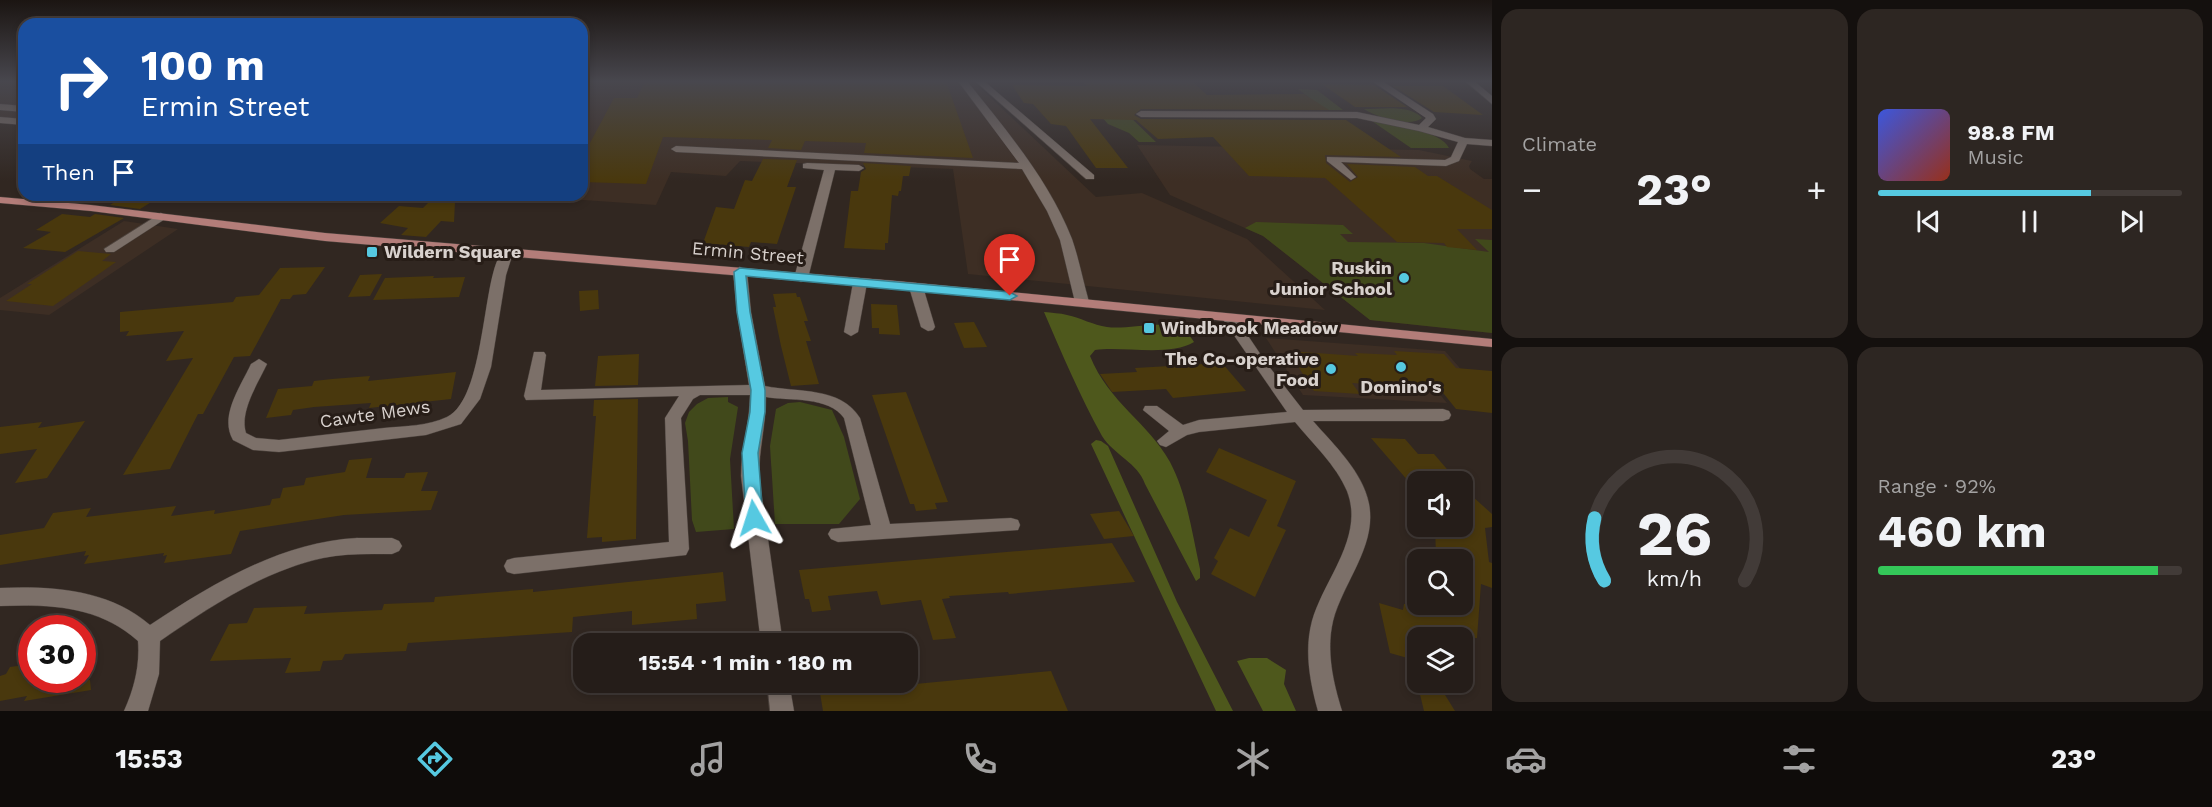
<!DOCTYPE html>
<html lang="en">
<head>
<meta charset="utf-8">
<style>
	:root { --surface:#251d19; --page:#2d2622; --text:#f1f3f6; --muted:#a3a2a2; --line:#423b38; --accent:#56c9e1 }
	body { margin:0; font-family:"Work Sans",sans-serif; background:var(--page); color:var(--text); height:100vh; display:flex; flex-direction:column; font-size:22px; white-space:nowrap }
	* { box-sizing:border-box; margin:0 }
	p { font-size:20px; color:var(--muted) }
	.icon { flex:none; width:33px; height:33px; fill:none; stroke:currentColor; stroke-width:2; stroke-linecap:round; stroke-linejoin:round }
	.map { position:relative; flex:1; overflow:hidden }
	.drawer { display:flex; flex-direction:column; gap:9px; padding:9px; background:#14100e; width:720px }
	.drawer>* { flex:none }
	.banner { position:absolute; left:18px; top:18px; width:570px; height:183px; border-radius:18px; box-shadow:0 3px 9px #0003,0 0 0 2px var(--line); background:#1a4fa0; color:#fff; overflow:hidden }
	.fabs { position:absolute; left:1407px; top:471px; display:grid; gap:12px }
	.fabs a { display:grid; place-items:center; width:66px; height:66px; border-radius:12px; background:var(--surface); box-shadow:0 3px 9px #0003,0 0 0 2px var(--line); font-size:30px }
	.speed { position:absolute; left:18px; top:615px; display:flex; gap:12px; font-size:30px; font-weight:700; text-align:center }
	.speed>* { display:grid; place-content:center; width:78px; height:78px; border-radius:50%; background:var(--surface); box-shadow:0 3px 9px #0003,0 0 0 2px var(--line); line-height:1 }
	.speed .limit { border:9px solid #d22; background:#fff; color:#111 }
	.pin { position:absolute; display:grid; place-items:center; width:51px; height:51px; color:#fff; margin:-62px -26px; border-radius:50% 50% 50% 0; rotate:-45deg; box-shadow:0 0 6px #0007 }
	.pin .icon { rotate:45deg }
	.me { position:absolute; width:66px; margin:-33px; rotate:354deg; stroke-linejoin:round; filter:drop-shadow(0 0 4px #0008) }
	.turn { display:flex; align-items:center; gap:21px; height:126px; padding:0 24px; font-size:27px }
	.turn .icon { width:78px; height:78px; stroke-width:2.5 }
	.turn b { display:block; font-size:42px; line-height:51px }
	.then { display:flex; align-items:center; height:57px; padding:0 24px; background:#0003; gap:12px; font-size:22px }
	.big { font-size:45px; font-weight:700; line-height:1.1 }
	.drawer .widget { flex:1; display:flex; flex-direction:column; justify-content:center; gap:9px; min-width:0; padding:0 21px; border-radius:18px; background:var(--page) }
	.drawer .dial { align-items:center; gap:0 }
	.dial svg { height:156px; overflow:visible; fill:none; stroke:var(--line); stroke-width:7; stroke-linecap:round; text-anchor:middle }
	.dial text { fill:var(--text); stroke:none }
	.song { display:flex; align-items:center; gap:18px }
	.cover { width:72px; height:72px; border-radius:9px; background:linear-gradient(135deg,hsl(230 70% 55%),hsl(10 70% 35%)) }
	.played { height:6px; border-radius:3px; background:linear-gradient(90deg,var(--accent) 70%,var(--line) 70%) }
	.keys { display:flex; justify-content:space-around; direction:ltr }
	.heat { display:flex; justify-content:space-between; align-items:center; font-size:33px; direction:ltr }
	.charge { height:9px; border-radius:4px; background:linear-gradient(90deg,#34c759 92%,var(--line) 0) }
	.drawer .tiles { flex:1; display:grid; gap:9px; grid-template-columns:repeat(2,1fr) }
	.trip { position:absolute; left:573px; top:633px; width:345px; height:60px; border-radius:18px; background:var(--surface); box-shadow:0 3px 9px #0003,0 0 0 2px var(--line); font-weight:700; line-height:60px; text-align:center }
	.tab-bar { display:flex; height:96px; justify-content:space-around; align-items:center; background:#0f0c0a; color:var(--muted) }
	.tab-bar .icon { width:42px; height:42px }
	.tab-bar .current { color:var(--accent) }
	.tab-bar b { font-size:27px; color:var(--text) }
	main { display:flex; flex:1; min-height:0 }
	.map>svg:first-child { display:block }
</style>
</head>
<body>
<main>
<div class="map">
<svg width="1492" height="711" viewBox="0 0 1492 711">
	<rect width="100%" height="100%" fill="#312721"/>
	<g fill="#3d2e24">
		<path d="M0 81H24V120L0 118Z"/>
		<path d="M582 81H973L1096 197 1142 193 1247 239 1325 310 968 274 953 169 740 161 726 176 671 172 656 205 510 195H582Z"/>
		<path d="M1137 145 1419 150 1472 161 1469 166 1470 169 1484 179H1492V333L1370 320 1263 236 1170 195Z"/>
		<path d="M124 221 178 229 49 315 0 310V298Z"/>
		<path d="M1266 338 1445 351 1472 382 1429 381 1447 403 1303 395Z"/>
	</g>
	<g fill="#41491b">
		<path d="M1298 89 1317 90 1343 110H1326Z"/>
		<path d="M1364 109C1380 109 1411 104 1422 118 1410 128 1376 117 1364 109Z"/>
		<path d="M1099 114H1127L1156 142H1139L1129 133 1108 124Z"/>
		<path d="M1369 119C1387 123 1442 131 1449 148H1411Z"/>
		<path d="M1256 222 1343 225 1353 234H1340L1348 242 1424 243 1489 252 1475 239 1492 240V333L1370 320 1263 236 1245 228Z"/>
		<path d="M728 397V402L738 407 730 459 734 529 696 532 692 520 688 441 685 423 689 412 697 404 708 398Z"/>
		<path d="M800 402 832 410 844 437 860 499 839 524H775L770 446 776 409 788 403Z"/>
	</g>
	<g fill="#4e581c">
		<path d="M1044 312C1052 313 1060 313 1067 315 1081 318 1093 325 1107 327 1134 331 1177 312 1194 342 1170 357 1123 346 1095 350L1090 356C1109 403 1148 422 1170 462 1187 494 1192 533 1200 569V578L1196 581 1145 484C1138 463 1114 455 1102 436 1080 396 1062 354 1044 312Z"/>
		<path d="M1096 440 1101 441 1108 446 1177 602 1233 711H1216L1091 444Z"/>
		<path d="M1249 658H1267L1286 670 1284 684 1296 711H1263L1237 661Z"/>
	</g>
	<g fill="#49380d">
		<path d="M645 81H946L973 158 864 153 866 143 805 141 801 150 768 148 772 140 663 137 646 184 582 182V158L614 98H637Z"/>
		<path d="M1083 81H1192L1207 95 1304 94 1329 110 1141 109 1134 115 1141 119 1346 120 1401 157 1325 155 1326 163 1350 182 1358 177 1347 164 1415 167 1428 176H1437L1492 210V229H1457L1477 250 1447 247 1444 243 1397 242 1325 178 1249 176 1213 137 1158 139 1136 120 1090 119 1128 168H1096L1066 126 1051 124 1033 104 1024 103 1012 85 1087 86Z"/>
		<path d="M1322 84 1374 85 1407 107H1355Z"/>
		<path d="M1393 86H1443L1483 115 1434 112Z"/>
		<path d="M763 159 797 160 787 187H796L777 244 751 242 749 247 703 243 716 207 734 209 745 180 752 181Z"/>
		<path d="M863 163 911 166 909 176H903L901 191H899L898 196 892 195 888 243H885V250L844 248 851 191H858L861 172 866 169Z"/>
		<path d="M127 195H150L153 201 140 209 110 205Z"/>
		<path d="M431 200 455 202 454 222 441 221 426 237 401 235 408 228 380 223 399 206 423 208Z"/>
		<path d="M62 214 90 217 95 214 124 218 65 252 23 248 51 232 36 230Z"/>
		<path d="M78 251 111 254 102 261 116 262 53 306 6 301 32 284H27Z"/>
		<path d="M325 267 306 294 293 295 290 299H281L250 356 234 357 203 414H198L170 469 123 475 193 358 166 361 184 331 126 336 129 331 120 332V312L233 302 236 297 259 295 280 268Z"/>
		<path d="M382 274 370 296 348 297 360 275Z"/>
		<path d="M434 276 433 278 465 277 459 297 373 300 385 278Z"/>
		<path d="M598 290 599 309 580 311 579 291Z"/>
		<path d="M796 293 797 297H800L808 321H804L811 341H806L819 384 791 386 781 346 773 307H776L773 294Z"/>
		<path d="M871 304 897 305 900 335 879 334V328H872Z"/>
		<path d="M974 322 987 347 964 348 954 323Z"/>
		<path d="M1288 351 1358 356 1355 353 1397 355 1394 351 1444 354 1456 368 1492 371V413L1456 409 1440 389 1352 383 1360 394 1314 391Z"/>
		<path d="M639 354 638 385 595 386 598 356Z"/>
		<path d="M1222 363 1246 391 1173 398 1166 389 1112 392 1100 374 1137 372 1135 368Z"/>
		<path d="M456 372 451 399 369 408 371 403 314 407 293 410 291 415 266 418 278 389 312 386 314 381 332 379 370 376 368 381Z"/>
		<path d="M906 392 948 502 935 503 937 509 916 511 914 504H910L872 395Z"/>
		<path d="M638 399 636 539 602 542V537L587 538 596 416H593L594 400Z"/>
		<path d="M85 421 47 478 15 483 37 449 0 454V427L42 422 38 428Z"/>
		<path d="M1371 438 1405 439 1418 454H1434L1458 482H1409Z"/>
		<path d="M1219 448 1296 481 1277 526 1286 530 1255 597 1211 574 1218 561 1214 558 1230 528 1249 537 1267 500 1206 472Z"/>
		<path d="M372 458 366 478H404L406 473 428 472 421 491H438L431 510 344 515 240 531 231 554 164 563 167 555 163 556 164 553 84 564 89 555 84 556 86 551 0 565V535L44 528 53 513 91 508 86 517 176 506 171 516 215 510 214 514 270 505 272 499 280 498 283 488 304 485 306 478 345 472 349 460Z"/>
		<path d="M1462 487 1492 514V527L1485 528 1489 562 1492 563V588L1481 584 1477 638H1418V661L1390 653 1379 603 1403 610 1404 604H1462V560H1444L1436 557 1435 526H1462Z"/>
		<path d="M1119 511 1134 536 1104 539 1090 514Z"/>
		<path d="M1112 543 1135 582 1009 594 1008 592 949 596 950 598 942 599 956 638 933 640 921 600 881 605 877 591 828 596 831 610 812 612 809 599H805L799 570Z"/>
		<path d="M723 572 726 601 696 604 697 619 632 625V611L573 617 572 632 408 643 406 651 345 654 342 660 323 661 320 671 285 673 291 658 210 661 229 624 247 623 254 608 307 606 304 614 382 610 384 604 434 602 435 597 533 589V592Z"/>
		<path d="M32 664V687L36 680H90L91 690 24 701 27 696 0 701V676L6 674 10 667Z"/>
		<path d="M1051 671 1068 711H823L820 693Z"/>
		<path d="M1417 682H1437L1455 711H1424Z"/>
	</g>
	<g fill="none" stroke-linecap="round" stroke-linejoin="round">
		<defs>
			<g id="minor">
				<path d="M582 81H587L582 85Z"/>
				<path d="M958 81H967C1006 130 1049 180 1072 239 1079 259 1083 281 1089 302L1087 305 1082 306 1075 302 1060 240 1047 211 1022 169 676 152 671 149 676 146 1019 163Z"/>
				<path d="M975 81H984L1094 175V179H1086Z"/>
				<path d="M1372 81H1382L1433 114 1436 119 1428 127 1465 138 1492 140V146L1467 144 1459 161 1446 166 1341 162 1356 177 1351 180 1327 161V157L1445 160 1451 157 1458 142 1419 131 1357 118 1141 117 1136 114 1141 111 1357 112 1419 125 1426 118Z"/>
				<path d="M1465 81H1474L1492 96V104Z"/>
				<path d="M0 104 24 106V112L0 110Z"/>
				<path d="M0 117 24 119V125L0 123Z"/>
				<path d="M807 163 859 165 864 168 859 171 835 170 808 278 801 282 794 278 824 170 803 168V164Z"/>
				<path d="M43 195H57L40 205H32V201Z"/>
				<path d="M161 213 165 215V219L114 252H106L104 249Z"/>
				<path d="M507 249 513 253 506 275 491 367 480 399 461 424 426 435 279 452 253 450 233 440C219 416 241 386 251 364L259 359 267 364C258 383 239 412 246 433L256 438 279 440C314 436 349 432 384 428 405 426 428 426 447 417 489 397 481 256 507 249Z"/>
				<path d="M740 267 747 271 751 312 765 386C798 393 840 386 860 418L890 524 1011 518 1018 520 1020 525 1018 530 838 542 831 539 828 534 831 529 871 525 844 418C829 396 789 401 766 397 766 424 759 449 759 476L783 644H761L741 476C741 448 750 423 750 395H700L693 399 681 418 689 549 686 555 514 574 507 572 504 566 507 560 514 558 669 542 665 418 679 396 526 400 524 396 534 352H544L546 355 541 390 749 385 737 312 733 271Z"/>
				<path d="M860 279 867 283 858 332 851 336 844 332 853 283Z"/>
				<path d="M916 283 923 287 935 327 933 330 928 331 921 327 909 287Z"/>
				<path d="M1229 314 1234 315 1267 364 1303 410 1443 409 1449 411 1451 415 1449 419 1443 421H1313C1334 445 1363 472 1369 504 1377 546 1343 582 1333 621 1326 651 1333 682 1342 711H1318C1310 682 1304 651 1312 621 1324 579 1365 537 1347 491 1336 465 1313 444 1295 422L1199 432 1187 435 1166 447 1160 445 1157 441 1169 431 1143 410 1145 406H1157L1183 425 1199 420 1287 412 1222 318Z"/>
				<path d="M357 538H392L399 541 402 546 399 551 392 554C369 554 346 553 323 558 263 571 210 607 160 641L159 674 148 711H124C134 689 140 666 138 641 99 606 51 604 0 606V588C52 586 108 589 150 625 212 584 281 542 357 538Z"/>
				<path d="M767 682H789L794 711H770Z"/>
			</g>
			<path id="major" d="M0 197 91 205 325 233 897 281 1492 339V347L897 289 325 241 91 211 0 203Z"/>
		</defs>
		<use href="#minor" stroke="#4b423d" stroke-width="1"/>
		<use href="#major" stroke="#4b423d" stroke-width="1"/>
		<use href="#minor" fill="#7c7069" fill-rule="evenodd"/>
		<use href="#major" fill="#b37d79" fill-rule="evenodd"/>
	</g>
	<linearGradient id="sky" x2="0" y2="1"><stop stop-color="#1b1512"/><stop offset="0.45" stop-color="#48474e"/><stop offset="1" stop-color="#48474e" stop-opacity="0"/></linearGradient>
	<rect width="1492" height="181" fill="url(#sky)"/>
	<path fill="#56c9e1" stroke="#388392" stroke-width="1.5" d="M740 268 1010 292 1017 296 1010 300 746 276 750 312 765 390V412L758 453 763 518 761 522 754 524 748 522 746 518 742 453 750 412 751 390 737 312 734 272Z"/>
	<g fill="#56c9e1" stroke="#271d17" stroke-width="2">
		<rect x="366" y="246" width="12" height="12" rx="3"/>
		<circle cx="1404" cy="278" r="6"/>
		<rect x="1143" y="322" width="12" height="12" rx="3"/>
		<circle cx="1401" cy="367" r="6"/>
		<circle cx="1331" cy="369" r="6"/>
	</g>
	<g text-anchor="middle" stroke-width="6" stroke-linejoin="round" paint-order="stroke">
		<g font-size="18" font-weight="bold" fill="#d8d1cd" stroke="#271d17" text-anchor="start">
			<text x="384" y="258">Wildern Square</text>
			<text x="1392" y="274" text-anchor="end">Ruskin<tspan x="1392" dy="21">Junior School</tspan></text>
			<text x="1161" y="334">Windbrook Meadow</text>
			<text x="1319" y="365" text-anchor="end">The Co-operative<tspan x="1319" dy="21">Food</tspan></text>
			<text x="1401" y="393" text-anchor="middle">Domino's</text>
		</g>
		<g font-size="18" fill="#d8d1cd" stroke="#271d17">
			<text transform="translate(748 253) rotate(5)" y="6">Ermin Street</text>
			<text transform="translate(375 414) rotate(-8)" y="6">Cawte Mews</text>
		</g>
	</g>
</svg>
<div class="fabs">
<a><svg class="icon" aria-label="sound" viewBox="0 0 24 24"><path d="M4 9h4l5-4v14l-5-4H4zM17 9q2 3 0 6"/></svg></a>
<a><svg class="icon" aria-label="search" viewBox="0 0 24 24"><circle cx="10" cy="10" r="6"/><path d="M15 15l6 6"/></svg></a>
<a><svg class="icon" aria-label="layers" viewBox="0 0 24 24"><path d="M12 4l9 5-9 5-9-5zM3 14l9 5 9-5"/></svg></a>
</div>
<div class="speed"><div class="limit">30</div></div>
<div class="pin" style="left:1010px;top:296px;background:#d93025"><svg class="icon" aria-label="arrive" viewBox="0 0 24 24"><path d="M6 21V4h12l-3 4 3 4H6"/></svg></div>
<svg class="me" style="left:754px;top:518px" viewBox="-20 -20 40 40"><path d="M0-17L14 15 0 8-14 15z" fill="#56c9e1" stroke="#fff" stroke-width="4"/></svg>
<div class="trip">15:54 · 1 min · 180 m</div>
<div class="banner">
<div class="turn"><svg class="icon" aria-label="right" viewBox="0 0 24 24"><path d="M7 20v-9h11M14 6l5 5-5 5"/></svg><div><b>100 m</b>Ermin Street</div></div>
<div class="then">Then<svg class="icon" aria-label="arrive" viewBox="0 0 24 24"><path d="M6 21V4h12l-3 4 3 4H6"/></svg></div>
</div>
</div>
<section class="drawer">
<div class="tiles">
<div class="widget"><p>Climate</p>
<div class="heat"><a>−</a><b class="big">23°</b><a>+</a></div>
</div>
<div class="widget">
<div class="song"><i class="cover"></i><div><b>98.8 FM</b><p>Music</p></div></div>
<div class="played"></div>
<div class="keys"><svg class="icon" aria-label="previous" viewBox="0 0 24 24"><path d="M18 5L8 12l10 7zM5 5v14"/></svg><svg class="icon" aria-label="pause" viewBox="0 0 24 24"><path d="M8 5v14M16 5v14"/></svg><svg class="icon" aria-label="next" viewBox="0 0 24 24"><path d="M6 5l10 7-10 7zM19 5v14"/></svg></div>
</div>
<div class="widget dial"><svg viewBox="0 0 100 80">
<path d="M14 69A42 42 0 1 1 86 69"/>
<path d="M14 69A42 42 0 0 1 9 37" stroke="#56c9e1"/>
<text x="50" y="56" font-size="32" font-weight="700">26</text>
<text x="50" y="72" font-size="11">km/h</text>
</svg></div>
<div class="widget"><p>Range · 92%</p><b class="big">460 km</b><div class="charge"></div></div>
</div>
</section>
</main>
<nav class="tab-bar">
<b>15:53</b>
<svg class="icon current" aria-label="directions" viewBox="0 0 24 24"><path d="M12 3l9 9-9 9-9-9zM9 14v-3h6M13 9l2 2-2 2"/></svg>
<svg class="icon" aria-label="music" viewBox="0 0 24 24"><path d="M9 18V5l10-2v13"/><circle cx="6" cy="18" r="3"/><circle cx="16" cy="16" r="3"/></svg>
<svg class="icon" aria-label="phone" viewBox="0 0 24 24"><path d="M5 4h4l2 5-3 2q2 4 5 5l2-3 5 2v4C11 20 4 13 5 4z"/></svg>
<svg class="icon" aria-label="climate" viewBox="0 0 24 24"><path d="M12 3v18M4 7l16 10M4 17L20 7"/></svg>
<svg class="icon" aria-label="car" viewBox="0 0 24 24"><path d="M5 17H2v-5l4-1 3-4h7l3 4 3 1v5h-3M9 17h6M6 11h13"/><circle cx="7" cy="17" r="2"/><circle cx="17" cy="17" r="2"/></svg>
<svg class="icon" aria-label="filters" viewBox="0 0 24 24"><path d="M4 7h16M4 17h16"/><circle cx="9" cy="7" r="2"/><circle cx="15" cy="17" r="2"/></svg>
<b>23°</b>
</nav>
</body>
</html>
